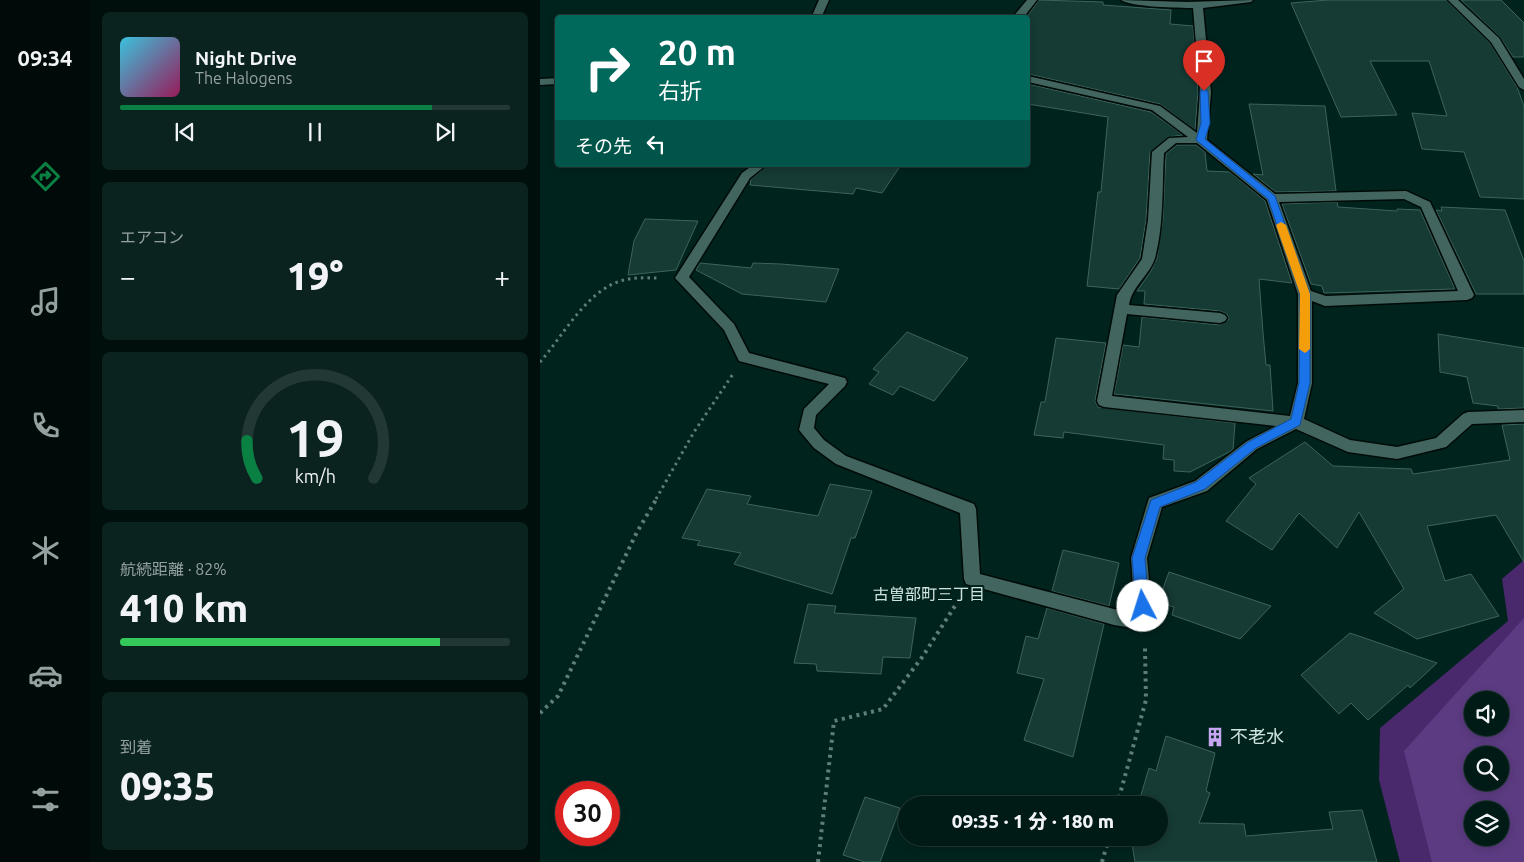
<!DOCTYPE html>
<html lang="ja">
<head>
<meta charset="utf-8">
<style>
	:root { --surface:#001a16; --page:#0a231f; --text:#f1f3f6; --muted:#95a1a1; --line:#223835; --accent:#0b8043 }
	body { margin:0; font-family:Ubuntu,"Noto Sans JP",sans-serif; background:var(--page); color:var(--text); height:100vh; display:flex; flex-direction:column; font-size:19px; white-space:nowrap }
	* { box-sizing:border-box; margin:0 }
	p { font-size:16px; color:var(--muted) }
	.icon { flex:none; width:28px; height:28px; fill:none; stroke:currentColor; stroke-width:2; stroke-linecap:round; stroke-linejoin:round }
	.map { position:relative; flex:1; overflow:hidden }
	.drawer { display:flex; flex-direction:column; gap:12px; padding:12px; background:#000e0c; width:450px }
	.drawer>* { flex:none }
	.guide { position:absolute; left:15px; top:15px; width:475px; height:152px; border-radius:5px; box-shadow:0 2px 8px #0003,0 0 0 1px var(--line); background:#00695c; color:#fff; overflow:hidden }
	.buttons { position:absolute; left:924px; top:691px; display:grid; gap:10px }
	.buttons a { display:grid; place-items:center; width:45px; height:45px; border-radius:50%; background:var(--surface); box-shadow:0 2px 8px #0003,0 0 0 1px var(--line); font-size:25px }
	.speed { position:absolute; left:15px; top:781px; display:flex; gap:10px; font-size:25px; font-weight:700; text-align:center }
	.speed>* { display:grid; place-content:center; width:65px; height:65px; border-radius:50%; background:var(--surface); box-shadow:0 2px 8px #0003,0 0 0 1px var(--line); line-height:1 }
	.speed .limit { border:8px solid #d22; background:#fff; color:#111 }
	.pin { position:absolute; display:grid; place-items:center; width:42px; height:42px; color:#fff; margin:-51px -21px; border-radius:50% 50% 50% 0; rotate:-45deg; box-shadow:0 0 5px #0007 }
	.pin .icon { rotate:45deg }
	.me { position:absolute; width:55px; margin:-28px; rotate:355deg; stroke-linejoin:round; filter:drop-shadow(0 0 4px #0008) }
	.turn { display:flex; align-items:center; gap:18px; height:105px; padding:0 20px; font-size:22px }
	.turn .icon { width:65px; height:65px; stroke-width:2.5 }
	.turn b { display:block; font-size:35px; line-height:42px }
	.then { display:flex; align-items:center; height:48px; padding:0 20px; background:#0003; gap:10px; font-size:19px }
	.big { font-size:38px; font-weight:800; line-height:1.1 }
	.drawer .card { flex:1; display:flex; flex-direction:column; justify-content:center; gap:8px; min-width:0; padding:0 18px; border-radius:8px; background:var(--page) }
	.drawer .dial { align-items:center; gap:0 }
	.dial svg { height:130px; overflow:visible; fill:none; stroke:var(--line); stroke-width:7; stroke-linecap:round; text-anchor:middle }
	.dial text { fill:var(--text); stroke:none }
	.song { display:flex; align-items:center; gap:15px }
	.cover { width:60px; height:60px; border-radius:8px; background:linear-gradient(135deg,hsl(190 70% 55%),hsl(330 70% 35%)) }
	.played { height:5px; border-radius:2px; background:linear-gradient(90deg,var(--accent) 80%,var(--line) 80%) }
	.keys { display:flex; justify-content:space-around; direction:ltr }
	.heat { display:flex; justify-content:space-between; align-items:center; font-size:28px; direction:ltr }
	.charge { height:8px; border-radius:4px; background:linear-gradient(90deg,#34c759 82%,var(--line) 0) }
	.trip { position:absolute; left:358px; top:796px; width:270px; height:50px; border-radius:25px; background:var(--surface); box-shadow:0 2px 8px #0003,0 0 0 1px var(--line); font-weight:800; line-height:50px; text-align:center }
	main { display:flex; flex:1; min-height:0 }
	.menu { display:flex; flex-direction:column; width:90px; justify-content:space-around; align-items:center; background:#000a09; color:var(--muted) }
	.menu .icon { width:35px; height:35px }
	.menu .on { color:var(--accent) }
	.menu b { font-size:22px; color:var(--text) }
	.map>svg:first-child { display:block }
</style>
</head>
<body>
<main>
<nav class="menu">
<b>09:34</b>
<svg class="icon on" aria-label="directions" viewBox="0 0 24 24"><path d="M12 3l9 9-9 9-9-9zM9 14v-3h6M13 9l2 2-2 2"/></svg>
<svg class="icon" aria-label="music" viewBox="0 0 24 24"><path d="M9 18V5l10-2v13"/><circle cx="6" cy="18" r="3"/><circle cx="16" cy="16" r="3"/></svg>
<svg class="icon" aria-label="phone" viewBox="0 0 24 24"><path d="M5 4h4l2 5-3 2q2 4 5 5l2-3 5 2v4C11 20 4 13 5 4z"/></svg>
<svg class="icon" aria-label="climate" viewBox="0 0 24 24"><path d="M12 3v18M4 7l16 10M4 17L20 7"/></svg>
<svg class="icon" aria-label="car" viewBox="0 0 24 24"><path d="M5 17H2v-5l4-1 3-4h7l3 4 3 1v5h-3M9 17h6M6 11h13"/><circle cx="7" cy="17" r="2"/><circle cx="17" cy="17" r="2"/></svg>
<svg class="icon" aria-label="filters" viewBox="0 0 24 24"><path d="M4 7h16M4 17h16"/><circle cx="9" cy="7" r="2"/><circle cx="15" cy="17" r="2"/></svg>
</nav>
<section class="drawer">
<div class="card">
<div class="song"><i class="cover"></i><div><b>Night Drive</b><p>The Halogens</p></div></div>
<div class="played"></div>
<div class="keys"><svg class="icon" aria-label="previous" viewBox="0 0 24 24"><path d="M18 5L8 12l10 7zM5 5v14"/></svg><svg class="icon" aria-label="pause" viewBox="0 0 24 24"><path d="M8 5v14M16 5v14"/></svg><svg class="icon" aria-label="next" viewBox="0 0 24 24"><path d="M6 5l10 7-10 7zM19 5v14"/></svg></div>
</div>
<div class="card"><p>エアコン</p>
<div class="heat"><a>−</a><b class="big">19°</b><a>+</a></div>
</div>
<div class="card dial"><svg viewBox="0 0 100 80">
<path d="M14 69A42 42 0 1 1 86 69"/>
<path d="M14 69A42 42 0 0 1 8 46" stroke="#0b8043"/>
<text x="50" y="56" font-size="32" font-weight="700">19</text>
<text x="50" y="72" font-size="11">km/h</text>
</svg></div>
<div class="card"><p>航続距離 · 82%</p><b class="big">410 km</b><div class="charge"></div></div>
<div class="card"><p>到着</p><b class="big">09:35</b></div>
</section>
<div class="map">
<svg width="984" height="862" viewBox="0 0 984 862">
	<rect width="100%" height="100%" fill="#00231e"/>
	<path fill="#49296b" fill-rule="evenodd" d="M984 560V862H860L839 780 840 728 968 621 962 579ZM932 700H960V728H932ZM932 755H960V782H932ZM932 810H960V838H932Z"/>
	<path fill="#5c3b82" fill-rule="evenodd" d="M984 618V862H892L864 751ZM932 700H960V728H932ZM932 755H960V782H932ZM932 810H960V838H932Z"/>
	<g fill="#163a34" stroke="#3e635c">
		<path d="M499 0 563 2V5L631 10 630 24 653 26 658 92 655 130 620 104 488 74V15Z"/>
		<path d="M788 0H906L950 43 977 87 984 106V199L940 197 924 152 882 149 872 113 907 116 889 61H830L857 115 801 117 751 3Z"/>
		<path d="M921 0H961L984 23V57H973L960 37Z"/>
		<path d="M488 84 611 112 643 135 628 137 610 152 606 220 600 258 579 289 547 286 558 192H561L568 117 488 104Z"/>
		<path d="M709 104 785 106 796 191 736 192 713 174 723 175Z"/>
		<path d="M637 145H656L665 152 667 171 690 172 725 201 752 283 719 279 723 333 726 365H730L733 411 574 394 583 345 599 347 602 317 680 325 689 319 687 314 680 311 604 304 605 291H597L611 271 617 258 623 219 626 154Z"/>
		<path d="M228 165H361L342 193 316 188 313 194 210 185 211 179Z"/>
		<path d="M797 202 798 207 857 211V209L880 210 915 289 784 293 782 286 771 284 742 204Z"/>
		<path d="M901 207 965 210 984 261V294H936L896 210 902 211Z"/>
		<path d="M105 219 158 221 136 270 88 275 94 241Z"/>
		<path d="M160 263 211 268 213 263 241 264 299 269 286 302 202 294 156 270Z"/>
		<path d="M367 332 428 358 394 401 360 386 353 395 329 384 339 372 333 369Z"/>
		<path d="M898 334 984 348V408L958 409V406L933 403 927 377 900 372Z"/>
		<path d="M516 338 566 343 555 401 558 407 695 423 693 450 650 472 634 471V460L623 459 624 445 524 432 523 438 494 435 501 402H505Z"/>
		<path d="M984 424V562L956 515 887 526 905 581 931 574 959 616 877 639 834 613 864 589 819 512 797 548 759 513 732 550 686 521 716 484 709 478 765 442 793 466 871 469 873 474 970 460 962 425Z"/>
		<path d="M290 484 332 491 315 538H311L292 594 194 564 201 553 157 545 160 541 142 538 167 489 211 496 207 504 278 516Z"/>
		<path d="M523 550 579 563 569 606 512 591Z"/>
		<path d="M629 572 731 606 700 639 632 615 634 607 618 602Z"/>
		<path d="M268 604 296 606 294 613 376 618 370 658 343 657 341 674 277 671 276 664 254 663Z"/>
		<path d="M507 608 564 624 533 757 484 740 504 679 477 673 486 636 498 639Z"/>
		<path d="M810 633 897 663 870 688 868 685 828 720 811 703 799 714 761 675Z"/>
		<path d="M626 736 675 753 666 791 670 793 659 823 704 824 706 836 793 829 789 812 822 810 837 862H595L591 838H619V805H598L609 768 616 771Z"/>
		<path d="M325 797 360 808 340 862H325L303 855Z"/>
	</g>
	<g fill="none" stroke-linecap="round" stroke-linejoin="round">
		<defs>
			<g id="street">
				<path d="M279 0H289L281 18H271Z"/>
				<path d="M487 0H497L483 18H472Z"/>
				<path d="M581 0 647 2 713 0 711 2 663 8 671 92 667 140 735 194 866 191 890 202 934 295 932 298 927 300 785 306 772 301V383L764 419 810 440 857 447 896 438 923 414 928 412 984 410V422L932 424 906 447 857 459 808 452 756 429 717 449 667 491 622 507 607 558 613 622 610 628 604 630 574 625 426 584 424 579 420 513 296 464 274 448 259 430 264 409 289 384 199 361 184 330 135 278 202 173 213 165H226L210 178 149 277 194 324 209 353 305 378 307 382 305 386 276 415 274 428 284 440 306 456 434 504 436 509 440 574 574 609 595 612 591 558 609 498 655 481 707 441 736 426 564 407 559 405 557 401 577 295 602 259 608 220 612 152 629 138 648 137 612 110 488 82V76L620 106 657 133 660 92 653 8C640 8 590 7 581 0ZM636 143H657L727 200 758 294V383L750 416 572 396 587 314 680 323 685 321 687 318 685 315 680 313 589 305C592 286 610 275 615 258 624 225 622 187 624 153ZM864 199 881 207 918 291 786 296 771 291 739 202Z"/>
				<path d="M908 0H918L959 38 984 79V90L979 87 951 42Z"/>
				<path d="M18 78V84L0 85V79Z"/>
			</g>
		</defs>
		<use href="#street" stroke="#000b08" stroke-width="3"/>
		<g stroke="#617d79" stroke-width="3" stroke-dasharray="2.5 4" stroke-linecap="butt">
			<path d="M0 362C24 335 47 289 84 280 96 277 108 278 119 278"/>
			<path d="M116 499 154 432 193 374"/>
		</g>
		<g stroke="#617d79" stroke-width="4" stroke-dasharray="3 4.5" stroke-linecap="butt">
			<path d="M0 713 18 696 97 532 117 498"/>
			<path d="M577 805 606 700 605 647"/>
			<path d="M278 862 294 721 343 709 383 656 420 598"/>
			<path d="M562 862 569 838"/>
		</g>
		<use href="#street" fill="#42665f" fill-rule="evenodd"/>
	</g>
	<path fill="#1a73e8" stroke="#114b97" d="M664 89 668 91 670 123 665 139 735 196 770 294V383L760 425 716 448 665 489 620 507 605 558 609 606 607 610 603 612 598 610 596 606 592 558 611 500 656 482 708 442 751 419 759 383 760 294 728 199 656 140 661 123 660 91Z"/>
	<path fill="#f59e0b" d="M741 222 746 225 770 294V349L765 353 759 349 760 294 736 225Z"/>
	<defs>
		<symbol id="building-bare" viewBox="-9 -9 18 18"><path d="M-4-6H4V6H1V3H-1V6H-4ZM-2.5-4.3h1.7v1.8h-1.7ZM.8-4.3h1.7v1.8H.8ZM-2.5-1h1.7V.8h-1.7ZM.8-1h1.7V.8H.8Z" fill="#c6a6f0" stroke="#00231e" stroke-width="2.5" paint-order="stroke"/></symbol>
	</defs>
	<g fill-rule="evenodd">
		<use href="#building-bare" x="661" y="723" width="28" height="28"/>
	</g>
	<g text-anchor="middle" stroke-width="4" stroke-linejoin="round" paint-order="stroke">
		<g font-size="16" fill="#cee2de" stroke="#00231e">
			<text x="389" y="600">古曽部町三丁目</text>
		</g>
		<g font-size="18" fill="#cee2de" stroke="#00231e" text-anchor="start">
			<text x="690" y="743">不老水</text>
		</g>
	</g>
</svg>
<div class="buttons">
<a><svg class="icon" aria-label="sound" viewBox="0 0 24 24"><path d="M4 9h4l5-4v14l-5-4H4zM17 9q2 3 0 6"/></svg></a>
<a><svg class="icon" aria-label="search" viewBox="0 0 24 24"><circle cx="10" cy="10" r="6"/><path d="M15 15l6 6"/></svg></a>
<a><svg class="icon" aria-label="layers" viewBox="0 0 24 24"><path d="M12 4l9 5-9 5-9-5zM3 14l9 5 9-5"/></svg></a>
</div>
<div class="speed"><div class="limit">30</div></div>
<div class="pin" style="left:664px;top:91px;background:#d93025"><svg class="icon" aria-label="arrive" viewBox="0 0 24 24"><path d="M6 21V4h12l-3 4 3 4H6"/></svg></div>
<svg class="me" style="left:603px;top:606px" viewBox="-20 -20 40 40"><circle r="19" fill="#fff"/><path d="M0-13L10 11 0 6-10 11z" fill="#1a73e8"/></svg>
<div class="trip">09:35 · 1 分 · 180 m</div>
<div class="guide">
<div class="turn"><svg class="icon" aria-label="right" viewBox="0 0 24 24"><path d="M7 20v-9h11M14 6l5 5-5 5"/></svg><div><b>20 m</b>右折</div></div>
<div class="then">その先<svg class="icon" aria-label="left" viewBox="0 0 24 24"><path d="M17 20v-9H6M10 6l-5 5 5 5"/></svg></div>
</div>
</div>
</main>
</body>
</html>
